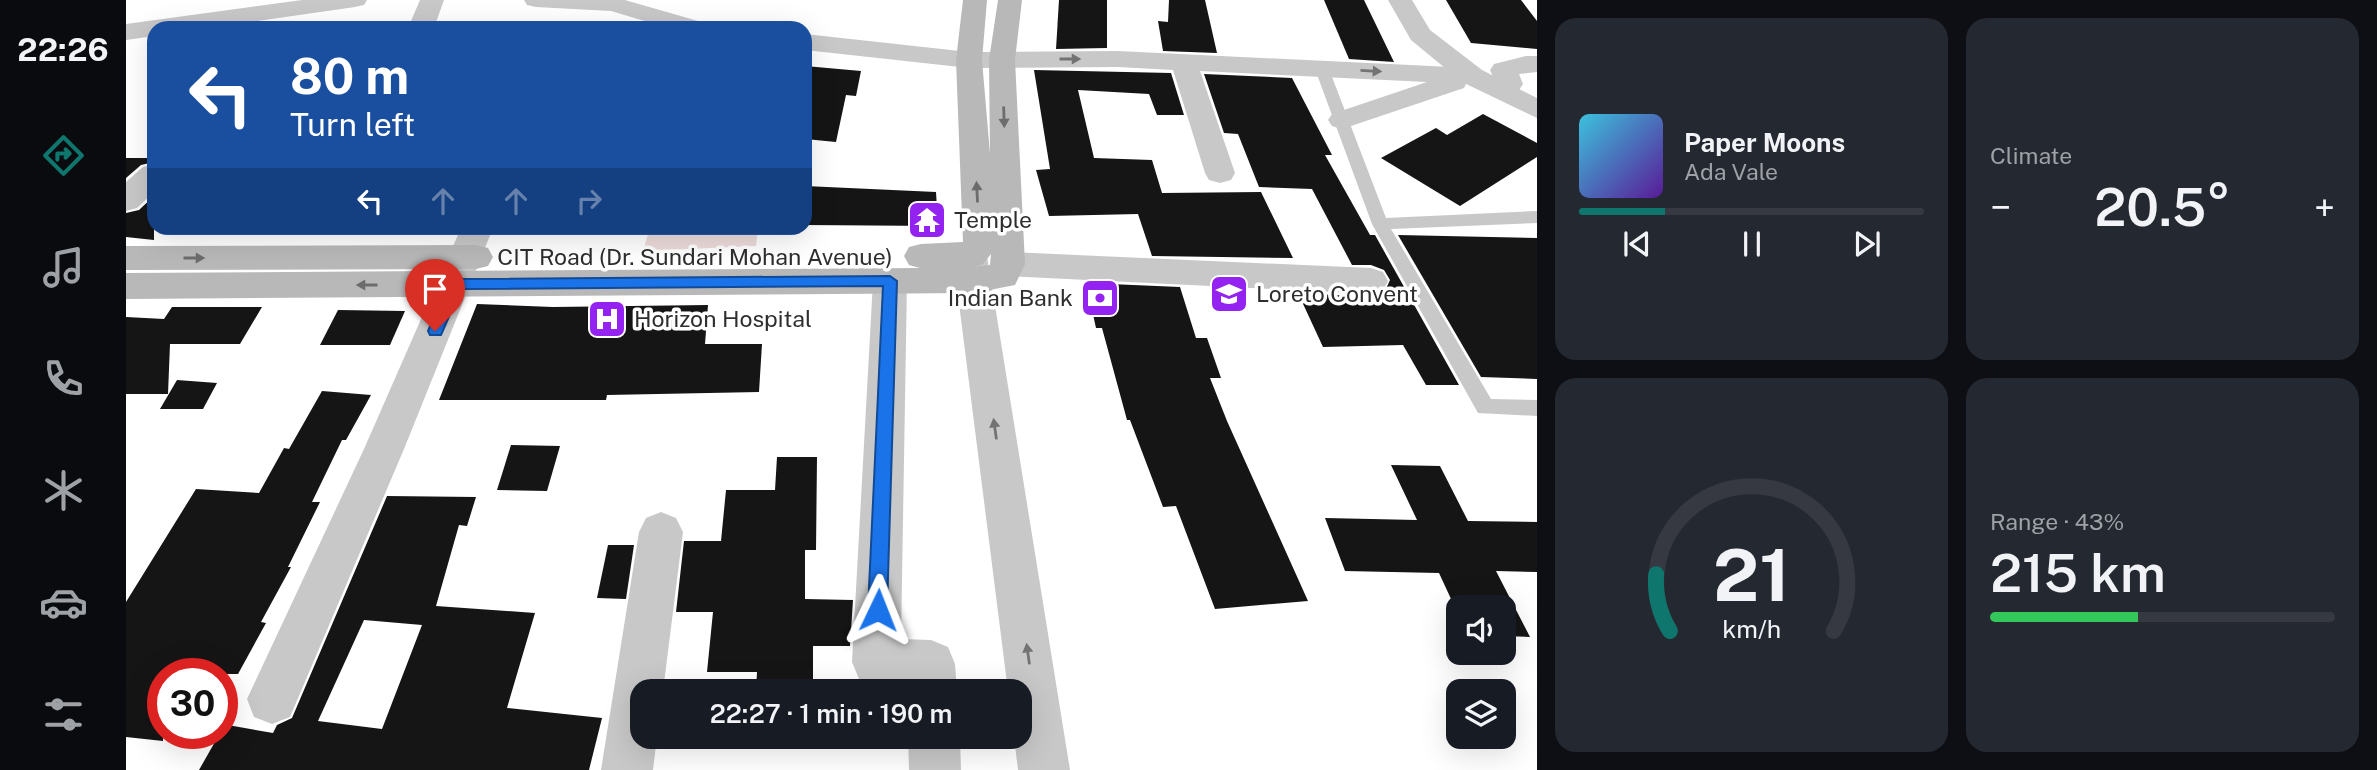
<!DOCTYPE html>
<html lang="en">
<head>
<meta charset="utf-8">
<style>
	:root { --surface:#171b24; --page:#242831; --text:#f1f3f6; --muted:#9ea1a6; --line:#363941; --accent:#0f766e }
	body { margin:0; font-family:"Public Sans",sans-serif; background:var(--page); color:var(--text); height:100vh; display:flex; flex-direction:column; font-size:26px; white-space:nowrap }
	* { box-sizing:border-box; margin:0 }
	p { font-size:23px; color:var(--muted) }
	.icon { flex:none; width:38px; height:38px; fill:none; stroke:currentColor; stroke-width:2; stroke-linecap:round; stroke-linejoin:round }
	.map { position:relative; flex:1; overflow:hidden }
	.sheet { display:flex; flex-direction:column; gap:18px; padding:18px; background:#0d0f14; width:840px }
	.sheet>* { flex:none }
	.guide { position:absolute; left:21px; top:21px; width:665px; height:214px; border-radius:21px; box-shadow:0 7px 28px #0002; background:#1a4fa0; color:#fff; overflow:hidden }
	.buttons { position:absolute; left:1320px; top:595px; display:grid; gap:14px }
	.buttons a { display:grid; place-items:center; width:70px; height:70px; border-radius:14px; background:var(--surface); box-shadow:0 7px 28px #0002; font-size:35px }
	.speed { position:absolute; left:21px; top:658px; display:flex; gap:14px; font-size:35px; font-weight:700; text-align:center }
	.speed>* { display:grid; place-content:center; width:91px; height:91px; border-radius:50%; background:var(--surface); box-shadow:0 7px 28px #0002; line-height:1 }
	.speed .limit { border:10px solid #d22; background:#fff; color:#111 }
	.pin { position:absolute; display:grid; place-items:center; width:60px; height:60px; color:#fff; margin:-72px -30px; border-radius:50% 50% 50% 0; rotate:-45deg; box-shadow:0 0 7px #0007 }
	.pin .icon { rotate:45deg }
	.me { position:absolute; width:77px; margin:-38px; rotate:2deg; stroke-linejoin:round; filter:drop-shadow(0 0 5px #0008) }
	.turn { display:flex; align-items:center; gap:24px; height:147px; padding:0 28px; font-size:32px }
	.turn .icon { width:91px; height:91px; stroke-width:2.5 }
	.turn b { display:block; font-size:49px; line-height:60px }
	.lanes { display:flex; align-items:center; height:66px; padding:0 28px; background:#0003; justify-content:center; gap:35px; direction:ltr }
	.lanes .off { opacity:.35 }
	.big { font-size:52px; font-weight:600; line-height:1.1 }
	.sheet .widget { flex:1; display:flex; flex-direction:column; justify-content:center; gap:10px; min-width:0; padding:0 24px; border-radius:21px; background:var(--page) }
	.sheet .dial { align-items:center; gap:0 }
	.dial svg { height:182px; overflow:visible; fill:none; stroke:var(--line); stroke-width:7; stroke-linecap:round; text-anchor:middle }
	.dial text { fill:var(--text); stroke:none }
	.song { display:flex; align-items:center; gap:21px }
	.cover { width:84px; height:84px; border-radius:10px; background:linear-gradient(135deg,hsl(190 70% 55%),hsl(270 70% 35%)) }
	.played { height:7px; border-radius:4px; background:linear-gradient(90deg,var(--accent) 25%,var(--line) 25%) }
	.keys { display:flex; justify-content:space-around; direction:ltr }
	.heat { display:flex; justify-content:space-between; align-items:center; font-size:38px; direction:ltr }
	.charge { height:10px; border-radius:5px; background:linear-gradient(90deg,#34c759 43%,var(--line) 0) }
	.sheet .tiles { flex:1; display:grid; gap:18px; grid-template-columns:repeat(2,1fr) }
	.trip { position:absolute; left:504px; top:679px; width:402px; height:70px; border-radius:21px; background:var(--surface); box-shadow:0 7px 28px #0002; font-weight:600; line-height:70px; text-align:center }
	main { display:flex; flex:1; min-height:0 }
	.dock { display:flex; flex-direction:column; width:126px; justify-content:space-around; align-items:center; background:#090b0e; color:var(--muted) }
	.dock .icon { width:49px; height:49px }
	.dock .on { color:var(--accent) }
	.dock b { font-size:32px; color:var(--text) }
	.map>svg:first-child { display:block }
</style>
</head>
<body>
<main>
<nav class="dock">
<b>22:26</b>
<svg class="icon on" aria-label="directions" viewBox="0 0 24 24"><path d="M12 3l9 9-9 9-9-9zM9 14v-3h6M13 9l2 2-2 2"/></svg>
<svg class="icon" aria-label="music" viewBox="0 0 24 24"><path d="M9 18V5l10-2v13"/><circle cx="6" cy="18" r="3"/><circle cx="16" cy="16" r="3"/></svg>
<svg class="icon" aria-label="phone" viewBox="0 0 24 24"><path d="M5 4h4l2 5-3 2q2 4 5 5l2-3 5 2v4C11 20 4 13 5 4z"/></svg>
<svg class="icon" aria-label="climate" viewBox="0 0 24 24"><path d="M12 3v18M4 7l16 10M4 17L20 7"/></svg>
<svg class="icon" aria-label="car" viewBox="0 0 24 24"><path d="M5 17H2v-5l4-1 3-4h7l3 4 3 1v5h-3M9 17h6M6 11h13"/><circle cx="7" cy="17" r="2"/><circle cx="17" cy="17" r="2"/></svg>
<svg class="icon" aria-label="filters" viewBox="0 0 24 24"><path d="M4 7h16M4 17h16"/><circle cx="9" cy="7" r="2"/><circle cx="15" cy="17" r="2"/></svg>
</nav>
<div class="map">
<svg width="1411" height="770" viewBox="0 0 1411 770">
	<rect width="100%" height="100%" fill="#fff"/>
	<path fill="#ecdbda" d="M524 228H632L630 246 517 251Z"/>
	<g fill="#151515" fill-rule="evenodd">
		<path d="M933 0H981V48L930 49Z"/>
		<path d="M1043 0H1079L1091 53 1037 51 1032 21 1042 22Z"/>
		<path d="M1198 0H1238L1268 62 1223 59Z"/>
		<path d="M1320 0H1395L1411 21V49L1345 43Z"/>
		<path d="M679 66 735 71 730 96 720 95 710 142 679 139Z"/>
		<path d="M908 70 1045 73 1058 115H1031L1023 94 952 90 968 158 1026 160 1036 193 1135 192 1167 258 1026 256 1012 214 923 216 910 170 924 169Z"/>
		<path d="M1078 74 1166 78 1206 155H1199L1244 235H1249L1333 385H1300L1277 345 1197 347 1172 293 1245 297 1259 291 1264 280 1258 270 1245 265H1226L1186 189 1133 187 1112 134 1098 133Z"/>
		<path d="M1357 114 1411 143V157L1334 206 1255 158 1310 128 1321 135Z"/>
		<path d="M0 158H28V162L15 165 0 178Z"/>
		<path d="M679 186 810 192 812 226 679 225Z"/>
		<path d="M28 196V240L0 237V213L13 210Z"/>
		<path d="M1272 235 1411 238V379L1355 377Z"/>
		<path d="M960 283 1054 287 1070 338H1081L1095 378H1084L1101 421 1182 601 1089 609 1050 506 1037 507 1004 420H1001L976 328H970Z"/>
		<path d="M351 304 427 307 582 305 579 344H636L633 392 481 395 480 400H313Z"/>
		<path d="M46 307H136L114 344H44L42 394H0V317L38 319Z"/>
		<path d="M212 310 279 311 264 345H194Z"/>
		<path d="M51 380 91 383 77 409H34Z"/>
		<path d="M196 391 245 395 220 440H216L186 502H194L162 567H165L135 622 140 623 112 674H37V741L0 737V602L70 489 133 493 158 448 163 449Z"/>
		<path d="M385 445 434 446 421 491 371 490Z"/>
		<path d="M651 457H691L690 550H679V599L727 600 724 646H687V691H630L631 672H581L587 612H550L558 541H595L600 490H649Z"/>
		<path d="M1265 465 1314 466 1342 521 1411 522V572L1370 571 1404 637 1377 636V607H1332V614L1313 573 1219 571 1199 518 1291 520Z"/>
		<path d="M261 496 350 497 341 526 333 525 310 606 409 613 381 708 476 718 463 770H73L94 733H96V724L147 733 151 725 166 718ZM238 620 296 625 256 729 192 721Z"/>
		<path d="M482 545H508L500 599 471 598Z"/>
	</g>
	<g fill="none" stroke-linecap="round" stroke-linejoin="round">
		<path fill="#c8c8c8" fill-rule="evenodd" d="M1196 65 1203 69 1260 218 1411 211V223L1265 229 1365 399 1411 400V416L1352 413 1246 224 1189 69Z"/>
		<g fill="#c8c8c8" fill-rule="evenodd">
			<path d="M176 0H241L238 5 229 7 83 28H28V36L0 40V24Z"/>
			<path d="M294 0H318L308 28H282Z"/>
			<path d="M398 0H499L579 23 583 28H542L485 11 410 7 401 5Z"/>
			<path d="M679 34 843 52 992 51 1346 68 1356 70 1360 76 1356 82 1340 84 1338 88 1216 129 1206 126 1202 120 1206 114 1301 82 1074 71 1109 173 1105 180 1094 183 1083 180 1079 173 1047 70 992 67 843 68 679 50Z"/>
			<path d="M1400 56H1411V72L1393 74 1397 84 1393 90 1383 92 1373 90 1364 70 1368 64Z"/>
			<path d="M28 164V192L11 208 0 211V182L17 167Z"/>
			<path d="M335 228H367L278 449 164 717 146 724 128 717 121 699 238 449Z"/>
			<path d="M882 252 1245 268 1257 272 1262 281 1257 290 1245 294 882 276 870 273 865 264 870 255Z"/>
			<path d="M764 268 776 272 781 281 775 639 805 640 822 647 829 664 831 691H781V687L750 686 733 679 726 662 747 281 752 272Z"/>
			<path d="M535 512 550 518 557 532 537 691H516V737H531L527 770H475L513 532 520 518Z"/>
			<path d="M782 737H834L835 770H783Z"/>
		</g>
		<g fill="#c8c8c8" fill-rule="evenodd">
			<path d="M1262 0H1286L1304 30 1356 70 1411 98V118L1336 82 1285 40Z"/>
			<path d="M844 244 856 247 861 256 944 770H892L888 737H894V691H882L827 256 832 247Z"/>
		</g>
		<g fill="#b8b8b8" fill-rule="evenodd">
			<path d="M837 0H861L856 60 864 154 863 60 872 0H896L889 60 899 264 889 285 848 293 0 299V273L794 268 783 265 778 256 783 247 795 244 837 242 830 60ZM865 254 864 265 846 267 856 265Z"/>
			<path d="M350 245 362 248 367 257 362 266 350 269 0 270V246Z"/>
		</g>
	</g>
	<defs><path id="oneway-solid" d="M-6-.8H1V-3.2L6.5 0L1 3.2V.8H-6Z" transform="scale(1.75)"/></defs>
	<g fill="#737373">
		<use href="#oneway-solid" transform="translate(944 59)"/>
		<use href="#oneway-solid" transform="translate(1245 71) rotate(3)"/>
		<use href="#oneway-solid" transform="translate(869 429) rotate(-98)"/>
		<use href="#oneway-solid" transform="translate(902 654) rotate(-98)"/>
	</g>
	<g fill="#6c6c6c">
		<use href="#oneway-solid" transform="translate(878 117) rotate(88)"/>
		<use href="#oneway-solid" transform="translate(851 192) rotate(-93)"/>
		<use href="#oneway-solid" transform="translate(68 258)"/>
		<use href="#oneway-solid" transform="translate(241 285) rotate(180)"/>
	</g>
	<path fill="#1a73e8" stroke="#114b97" stroke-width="2" d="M764 276 771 281 761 610 759 617 752 619 745 617 742 610 757 286 335 289 315 335H304L302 331 322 284 330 279Z"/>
	<defs>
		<symbol id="temple-square" viewBox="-11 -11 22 22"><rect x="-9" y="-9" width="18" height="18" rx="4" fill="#9423f1" stroke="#fff"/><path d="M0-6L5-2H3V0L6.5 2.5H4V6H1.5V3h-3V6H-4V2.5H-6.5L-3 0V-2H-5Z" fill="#fff"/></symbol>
		<symbol id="school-square" viewBox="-11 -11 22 22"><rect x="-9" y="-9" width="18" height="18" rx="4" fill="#9423f1" stroke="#fff"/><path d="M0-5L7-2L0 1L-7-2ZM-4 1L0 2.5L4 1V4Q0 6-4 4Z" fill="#fff"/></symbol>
		<symbol id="bank-square" viewBox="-11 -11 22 22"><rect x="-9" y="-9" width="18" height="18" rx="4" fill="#9423f1" stroke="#fff"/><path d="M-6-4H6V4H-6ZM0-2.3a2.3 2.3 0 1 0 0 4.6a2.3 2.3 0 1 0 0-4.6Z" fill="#fff"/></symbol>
		<symbol id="hospital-square" viewBox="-11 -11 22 22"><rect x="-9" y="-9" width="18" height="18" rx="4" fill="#9423f1" stroke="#fff"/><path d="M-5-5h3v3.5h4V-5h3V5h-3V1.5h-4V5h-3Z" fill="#fff"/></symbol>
	</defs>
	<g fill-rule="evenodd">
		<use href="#temple-square" x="779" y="198" width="44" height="44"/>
		<use href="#school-square" x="1081" y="272" width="44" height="44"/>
		<use href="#bank-square" x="952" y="276" width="44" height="44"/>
		<use href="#hospital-square" x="459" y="297" width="44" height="44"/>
	</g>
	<g text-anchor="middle" stroke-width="7" stroke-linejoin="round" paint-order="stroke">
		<g font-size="23" fill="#2e2e2e" stroke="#fff" text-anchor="start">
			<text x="828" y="228">Temple</text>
			<text x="1130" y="302">Loreto Convent</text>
			<text x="947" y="306" text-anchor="end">Indian Bank</text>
			<text x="508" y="327">Horizon Hospital</text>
		</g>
		<g font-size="23" fill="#2e2e2e" stroke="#fff">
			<text x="569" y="265">CIT Road (Dr. Sundari Mohan Avenue)</text>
		</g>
	</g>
</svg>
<div class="buttons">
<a><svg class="icon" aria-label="sound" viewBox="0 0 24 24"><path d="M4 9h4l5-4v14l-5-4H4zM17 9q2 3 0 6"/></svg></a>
<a><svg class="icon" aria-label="layers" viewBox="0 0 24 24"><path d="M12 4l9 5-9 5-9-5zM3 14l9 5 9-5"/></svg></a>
</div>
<div class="speed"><div class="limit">30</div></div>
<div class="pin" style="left:309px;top:331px;background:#d93025"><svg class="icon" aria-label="arrive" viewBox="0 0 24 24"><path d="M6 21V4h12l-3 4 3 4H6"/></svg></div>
<svg class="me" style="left:752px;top:610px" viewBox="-20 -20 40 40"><path d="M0-17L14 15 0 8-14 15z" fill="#1a73e8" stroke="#fff" stroke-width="4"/></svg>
<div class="trip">22:27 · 1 min · 190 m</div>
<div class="guide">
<div class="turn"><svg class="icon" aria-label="left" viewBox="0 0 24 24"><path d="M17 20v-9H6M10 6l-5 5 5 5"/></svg><div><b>80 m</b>Turn left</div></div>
<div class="lanes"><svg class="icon" aria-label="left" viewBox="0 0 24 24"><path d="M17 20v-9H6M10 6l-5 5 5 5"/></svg><svg class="icon off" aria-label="ahead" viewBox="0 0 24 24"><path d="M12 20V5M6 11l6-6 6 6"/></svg><svg class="icon off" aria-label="ahead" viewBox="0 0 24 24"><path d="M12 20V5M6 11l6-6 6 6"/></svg><svg class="icon off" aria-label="right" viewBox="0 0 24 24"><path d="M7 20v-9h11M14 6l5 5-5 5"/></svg></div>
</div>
</div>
<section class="sheet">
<div class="tiles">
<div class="widget">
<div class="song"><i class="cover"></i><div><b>Paper Moons</b><p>Ada Vale</p></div></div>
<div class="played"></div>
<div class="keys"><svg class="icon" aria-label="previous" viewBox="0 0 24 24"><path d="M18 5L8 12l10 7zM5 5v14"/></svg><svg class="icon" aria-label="pause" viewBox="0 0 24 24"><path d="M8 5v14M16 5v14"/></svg><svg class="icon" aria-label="next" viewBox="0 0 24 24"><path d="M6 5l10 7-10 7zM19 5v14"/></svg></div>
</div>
<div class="widget"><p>Climate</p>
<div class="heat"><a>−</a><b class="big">20.5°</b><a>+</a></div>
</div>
<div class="widget dial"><svg viewBox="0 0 100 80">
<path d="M14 69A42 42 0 1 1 86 69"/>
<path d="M14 69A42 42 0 0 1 8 44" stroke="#0f766e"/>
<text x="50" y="56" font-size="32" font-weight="700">21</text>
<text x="50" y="72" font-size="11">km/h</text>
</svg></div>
<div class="widget"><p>Range · 43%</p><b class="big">215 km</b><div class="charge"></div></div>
</div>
</section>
</main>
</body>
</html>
